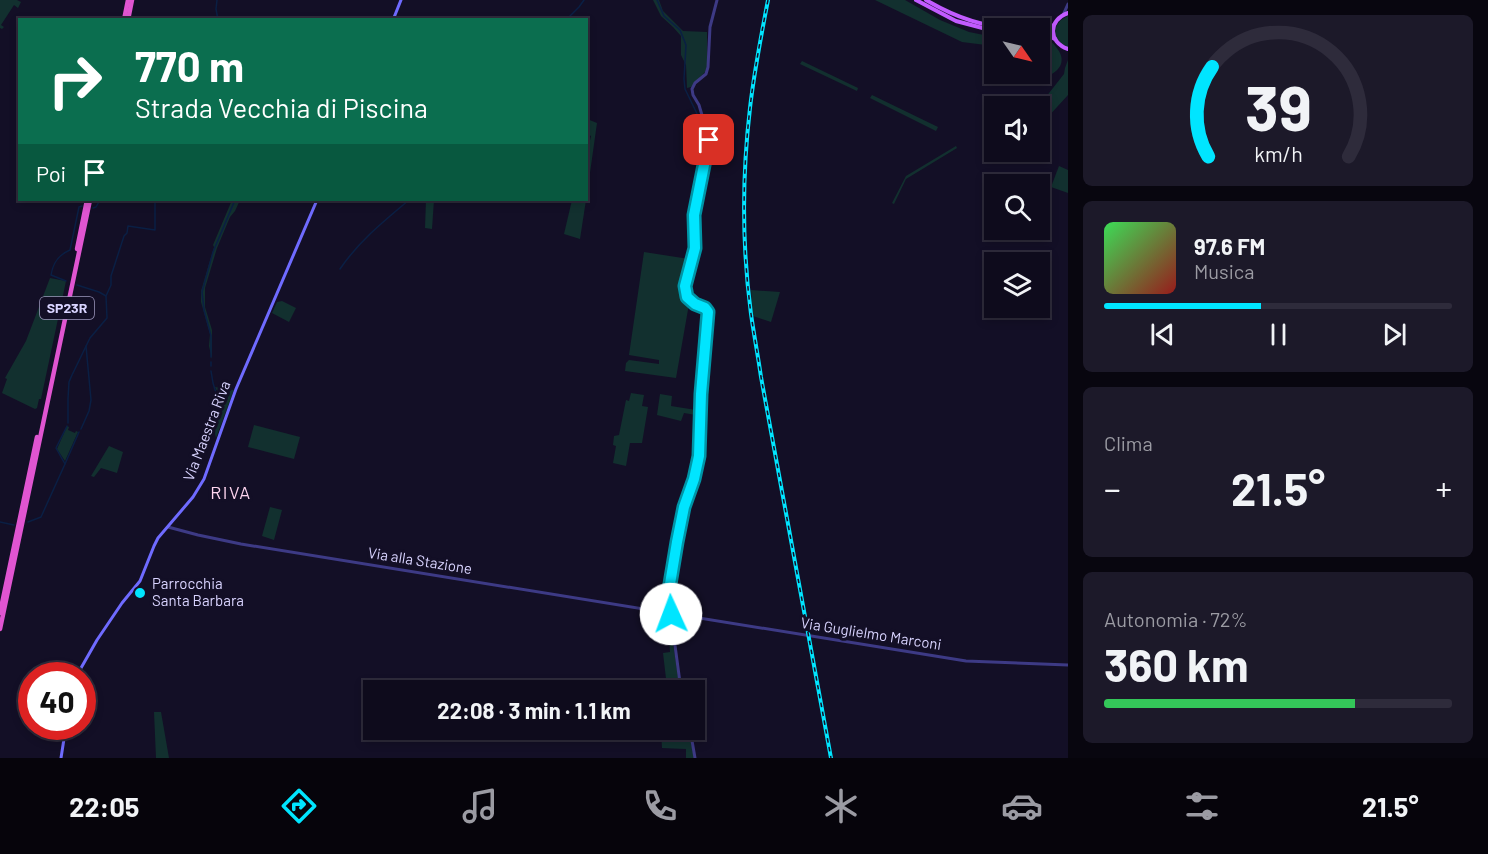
<!DOCTYPE html>
<html lang="it">
<head>
<meta charset="utf-8">
<style>
	:root { --surface:#0e0b1c; --page:#1c1929; --text:#f1f3f6; --muted:#9b9ba3; --line:#2e2b3b; --accent:#00e5ff }
	body { margin:0; font-family:Barlow,sans-serif; background:var(--page); color:var(--text); height:100vh; display:flex; flex-direction:column; font-size:22px; white-space:nowrap }
	* { box-sizing:border-box; margin:0 }
	p { font-size:20px; color:var(--muted) }
	.icon { flex:none; width:33px; height:33px; fill:none; stroke:currentColor; stroke-width:2; stroke-linecap:round; stroke-linejoin:round }
	.map { position:relative; flex:1; overflow:hidden }
	.sheet { display:flex; flex-direction:column; gap:15px; padding:15px; background:#08060f; width:420px }
	.sheet>* { flex:none }
	.banner { position:absolute; left:18px; top:18px; width:570px; height:183px; border-radius:0px; box-shadow:0 3px 9px #0003,0 0 0 2px var(--line); background:#0b6e4f; color:#fff; overflow:hidden }
	.needle { width:39px; rotate:124deg }
	.buttons { position:absolute; left:984px; top:18px; display:grid; gap:12px }
	.buttons a { display:grid; place-items:center; width:66px; height:66px; border-radius:0px; background:var(--surface); box-shadow:0 3px 9px #0003,0 0 0 2px var(--line); font-size:30px }
	.speed { position:absolute; left:18px; top:662px; display:flex; gap:12px; font-size:30px; font-weight:700; text-align:center }
	.speed>* { display:grid; place-content:center; width:78px; height:78px; border-radius:50%; background:var(--surface); box-shadow:0 3px 9px #0003,0 0 0 2px var(--line); line-height:1 }
	.speed .limit { border:9px solid #d22; background:#fff; color:#111 }
	.pin { position:absolute; display:grid; place-items:center; width:51px; height:51px; color:#fff; margin:-26px; border-radius:12px; box-shadow:0 3px 9px #0006 }
	.me { position:absolute; width:66px; margin:-33px; rotate:358deg; stroke-linejoin:round; filter:drop-shadow(0 0 4px #0008) }
	.turn { display:flex; align-items:center; gap:21px; height:126px; padding:0 18px; font-size:27px }
	.turn .icon { width:78px; height:78px; stroke-width:2.5 }
	.turn b { display:block; font-size:42px; line-height:51px }
	.then { display:flex; align-items:center; height:57px; padding:0 18px; background:#0003; gap:12px; font-size:22px }
	.big { font-size:45px; font-weight:700; line-height:1.1 }
	.sheet .card { flex:1; display:flex; flex-direction:column; justify-content:center; gap:9px; min-width:0; padding:0 21px; border-radius:9px; background:var(--page) }
	.sheet .dial { align-items:center; gap:0 }
	.dial svg { height:156px; overflow:visible; fill:none; stroke:var(--line); stroke-width:7; stroke-linecap:round; text-anchor:middle }
	.dial text { fill:var(--text); stroke:none }
	.song { display:flex; align-items:center; gap:18px }
	.cover { width:72px; height:72px; border-radius:9px; background:linear-gradient(135deg,hsl(130 70% 55%),hsl(0 70% 35%)) }
	.played { height:6px; border-radius:3px; background:linear-gradient(90deg,var(--accent) 45%,var(--line) 45%) }
	.keys { display:flex; justify-content:space-around; direction:ltr }
	.heat { display:flex; justify-content:space-between; align-items:center; font-size:33px; direction:ltr }
	.charge { height:9px; border-radius:4px; background:linear-gradient(90deg,#34c759 72%,var(--line) 0) }
	.trip { position:absolute; left:363px; top:680px; width:342px; height:60px; border-radius:0px; background:var(--surface); box-shadow:0 3px 9px #0003,0 0 0 2px var(--line); font-weight:700; line-height:60px; text-align:center }
	.tabs { display:flex; height:96px; justify-content:space-around; align-items:center; background:#06040b; color:var(--muted) }
	.tabs .icon { width:42px; height:42px }
	.tabs .on { color:var(--accent) }
	.tabs b { font-size:27px; color:var(--text) }
	main { display:flex; flex:1; min-height:0 }
	.map>svg:first-child { display:block }
</style>
</head>
<body>
<main>
<div class="map">
<svg width="1068" height="758" viewBox="0 0 1068 758">
	<rect width="100%" height="100%" fill="#130f26"/>
	<g fill="#12302f">
		<path d="M0 0H17L21 2 18 8 14 5 1 25 4 27 2 29 0 28Z"/>
		<path d="M653 0H659L663 11 683 31 707 32V66L705 72 691 87 687 88 686 65 681 55V36L673 27 661 16Z"/>
		<path d="M875 0H905L940 20 969 32 994 37V46L962 42Z"/>
		<path d="M1068 16V47C1051 40 1051 23 1068 16Z"/>
		<path d="M1040 38C1047 38 1051 40 1056 47 1067 60 1061 71 1046 77L1036 74H1040Z"/>
		<path d="M1068 60V95L1046 119 1043 122 1040 121 1042 102 1064 74 1065 68Z"/>
		<path d="M802 61 858 88 857 91 800 64Z"/>
		<path d="M872 95 938 127 936 131 870 98Z"/>
		<path d="M587 119 597 123 587 194V153L591 136 587 134Z"/>
		<path d="M956 146 957 148 906 179 894 204 892 203 906 176Z"/>
		<path d="M1059 166 1068 170V193L1051 187Z"/>
		<path d="M232 200H240L235 211 230 217 217 248 205 288V307L212 330V359L209 346 210 334 201 302V291L214 247 213 245Z"/>
		<path d="M426 200H434L432 229 425 228Z"/>
		<path d="M572 200H586L580 239 564 234Z"/>
		<path d="M644 252 689 259 681 291 689 304 676 378 625 371 626 363 629 360 659 364V360L629 355Z"/>
		<path d="M50 278 66 281 41 399H39L37 408 35 409 2 393 7 379 5 378 26 341Z"/>
		<path d="M751 290 780 292 771 322 753 316Z"/>
		<path d="M282 301 296 308 289 322 272 313 277 302Z"/>
		<path d="M215 387 234 390 216 438 215 434 217 410 216 409 218 393Z"/>
		<path d="M631 393 644 395 642 406 648 407 642 443H630L626 466 613 463 616 446 613 445 614 436 619 435 626 400 629 401Z"/>
		<path d="M660 394 672 396 671 406 696 410V415L684 413 681 421 657 415Z"/>
		<path d="M254 425 300 437 294 459 248 447Z"/>
		<path d="M67 426 69 427 68 430 75 433 76 431 78 432 65 461 57 449Z"/>
		<path d="M109 446 123 452 117 473 101 468 94 477 91 476Z"/>
		<path d="M270 507 282 510 274 540 262 536Z"/>
		<path d="M672 636 680 690H659L658 687H667L663 653 670 652 669 637Z"/>
		<path d="M154 712H161L169 758H156Z"/>
		<path d="M661 729H689L694 758H686V749L662 748Z"/>
	</g>
	<g fill="none" stroke-linecap="round" stroke-linejoin="round">
		<g stroke="#0a1f44" stroke-width="1.5">
			<path d="M217 0 216 9 218 20"/>
			<path d="M657 0 664 16 680 30 686 45 684 79 685 89 701 122 705 142 691 209 692 247 690 257"/>
			<path d="M566 20 579 7 584 0"/>
			<path d="M694 191 693 188C696 171 705 144 700 128"/>
			<path d="M93 208 96 207 100 200"/>
			<path d="M340 269C359 241 384 221 409 200"/>
			<path d="M66 281 51 275C53 263 58 255 70 250L79 207 82 206"/>
			<path d="M77 285 99 292 106 296"/>
			<path d="M684 293 683 286 690 259"/>
			<path d="M689 294C693 304 707 303 711 313L705 378 702 446 698 467"/>
			<path d="M211 357V336L204 310 202 292 213 252 235 200"/>
			<path d="M211 362V366"/>
			<path d="M211 371 213 383 216 393 215 409"/>
			<path d="M68 423V399L69 382 72 375 90 338 107 318 106 296 111 285V276L124 236 127 233 128 226 155 230V200"/>
			<path d="M213 424 215 414"/>
			<path d="M81 429 89 411 91 400 86 346"/>
			<path d="M65 464 79 432"/>
			<path d="M0 522 14 525"/>
			<path d="M28 522 41 517 65 464 56 448 67 426"/>
			<path d="M666 612C662 571 680 516 692 477"/>
			<path d="M666 615 669 625"/>
		</g>
		<g stroke="#3d3a85" stroke-width="3">
			<path d="M1063 15 1068 4"/>
			<path d="M168 527 198 535 241 544 966 661 1068 665"/>
			<path d="M681 690 669 601V590L682 515 694 479 699 456 701 395 708 315 705 308 690 301 687 297 685 286 695 248 694 215 709 139 699 105 693 95 692 89 695 83 706 74 708 67 710 27 717 0"/>
			<path d="M690 729 695 758"/>
		</g>
		<g stroke="#6f6bff" stroke-width="3">
			<path d="M393 20 401 0"/>
			<path d="M77 675 97 640 122 603 140 581 154 546 158 538 193 497 204 479 236 389 317 200"/>
			<path d="M61 758 66 726"/>
		</g>
		<g stroke="#c25bff" stroke-width="4">
			<path d="M916 0 956 21 994 31"/>
			<path d="M926 0C953 16 982 27 1013 28"/>
			<path d="M1068 13C1048 20 1048 42 1068 49"/>
			<path d="M1040 29 1047 28 1054 25"/>
			<path d="M1040 34 1047 35 1055 39"/>
		</g>
		<g stroke="#e055d1" stroke-width="4.5">
			<path d="M124 20 128 0"/>
			<path d="M128 20 132 0"/>
			<path d="M77 249 87 200"/>
			<path d="M0 613 37 437"/>
			<path d="M0 629 90 200"/>
		</g>
		<defs>
			<path id="rail" d="M768 0C761 36 754 72 750 108 742 176 742 246 751 314 754 335 758 356 761 377L831 758"/>
		</defs>
		<use href="#rail" stroke="#00e5ff" stroke-width="4"/>
		<use href="#rail" stroke="#130f26" stroke-width="1.5" stroke-dasharray="4.5" stroke-linecap="butt"/>
	</g>
	<g fill="none" stroke-linecap="round" stroke-linejoin="round">
		<defs>
			<path id="route" d="M671 614 669 590 677 542 684 507 694 479 699 456 701 394 708 312 705 308 695 304 687 297 685 286 695 248 694 215 709 140"/>
		</defs>
		<use href="#route" stroke="#0095a6" stroke-width="15"/>
		<use href="#route" stroke="#00e5ff" stroke-width="10"/>
	</g>
	<circle fill="#00e5ff" stroke="#130f26" stroke-width="2" cx="140" cy="593" r="6"/>
	<g text-anchor="middle" stroke-width="6" stroke-linejoin="round" paint-order="stroke">
		<rect fill="#130f26" stroke="#9e99be" stroke-width="1.5" x="40" y="297" width="54" height="22" rx="4.5"/>
		<g font-size="14" font-weight="bold" fill="#d9d4ff">
			<text x="67" y="313">SP23R</text>
		</g>
		<g font-size="15" fill="#d9d4ff" stroke="#130f26">
			<text transform="translate(207 431) rotate(-69)" y="5">Via Maestra Riva</text>
			<text transform="translate(420 561) rotate(9)" y="5">Via alla Stazione</text>
			<text transform="translate(871 634) rotate(9)" y="5">Via Guglielmo Marconi</text>
		</g>
		<g font-size="15" fill="#d9d4ff" stroke="#130f26" text-anchor="start">
			<text x="152" y="589">Parrocchia<tspan x="152" dy="17">Santa Barbara</tspan></text>
		</g>
		<g font-size="18" letter-spacing="1.5" fill="#ffd6f0" stroke="#130f26">
			<text x="231" y="499">RIVA</text>
		</g>
	</g>
</svg>
<div class="buttons">
<a><svg class="needle" viewBox="-14 -14 28 28"><path d="M0-13l5 13h-10z" fill="#e53935"/><path d="M0 13l5-13h-10z" fill="#9b9ba3"/></svg></a>
<a><svg class="icon" aria-label="sound" viewBox="0 0 24 24"><path d="M4 9h4l5-4v14l-5-4H4zM17 9q2 3 0 6"/></svg></a>
<a><svg class="icon" aria-label="search" viewBox="0 0 24 24"><circle cx="10" cy="10" r="6"/><path d="M15 15l6 6"/></svg></a>
<a><svg class="icon" aria-label="layers" viewBox="0 0 24 24"><path d="M12 4l9 5-9 5-9-5zM3 14l9 5 9-5"/></svg></a>
</div>
<div class="speed"><div class="limit">40</div></div>
<div class="pin" style="left:709px;top:140px;background:#d93025"><svg class="icon" aria-label="arrive" viewBox="0 0 24 24"><path d="M6 21V4h12l-3 4 3 4H6"/></svg></div>
<svg class="me" style="left:671px;top:614px" viewBox="-20 -20 40 40"><circle r="19" fill="#fff"/><path d="M0-13L10 11 0 6-10 11z" fill="#00e5ff"/></svg>
<div class="trip">22:08 · 3 min · 1.1 km</div>
<div class="banner">
<div class="turn"><svg class="icon" aria-label="right" viewBox="0 0 24 24"><path d="M7 20v-9h11M14 6l5 5-5 5"/></svg><div><b>770 m</b>Strada Vecchia di Piscina</div></div>
<div class="then">Poi<svg class="icon" aria-label="arrive" viewBox="0 0 24 24"><path d="M6 21V4h12l-3 4 3 4H6"/></svg></div>
</div>
</div>
<section class="sheet">
<div class="card dial"><svg viewBox="0 0 100 80">
<path d="M14 69A42 42 0 1 1 86 69"/>
<path d="M14 69A42 42 0 0 1 16 23" stroke="#00e5ff"/>
<text x="50" y="56" font-size="32" font-weight="700">39</text>
<text x="50" y="72" font-size="11">km/h</text>
</svg></div>
<div class="card">
<div class="song"><i class="cover"></i><div><b>97.6 FM</b><p>Musica</p></div></div>
<div class="played"></div>
<div class="keys"><svg class="icon" aria-label="previous" viewBox="0 0 24 24"><path d="M18 5L8 12l10 7zM5 5v14"/></svg><svg class="icon" aria-label="pause" viewBox="0 0 24 24"><path d="M8 5v14M16 5v14"/></svg><svg class="icon" aria-label="next" viewBox="0 0 24 24"><path d="M6 5l10 7-10 7zM19 5v14"/></svg></div>
</div>
<div class="card"><p>Clima</p>
<div class="heat"><a>−</a><b class="big">21.5°</b><a>+</a></div>
</div>
<div class="card"><p>Autonomia · 72%</p><b class="big">360 km</b><div class="charge"></div></div>
</section>
</main>
<nav class="tabs">
<b>22:05</b>
<svg class="icon on" aria-label="directions" viewBox="0 0 24 24"><path d="M12 3l9 9-9 9-9-9zM9 14v-3h6M13 9l2 2-2 2"/></svg>
<svg class="icon" aria-label="music" viewBox="0 0 24 24"><path d="M9 18V5l10-2v13"/><circle cx="6" cy="18" r="3"/><circle cx="16" cy="16" r="3"/></svg>
<svg class="icon" aria-label="phone" viewBox="0 0 24 24"><path d="M5 4h4l2 5-3 2q2 4 5 5l2-3 5 2v4C11 20 4 13 5 4z"/></svg>
<svg class="icon" aria-label="climate" viewBox="0 0 24 24"><path d="M12 3v18M4 7l16 10M4 17L20 7"/></svg>
<svg class="icon" aria-label="car" viewBox="0 0 24 24"><path d="M5 17H2v-5l4-1 3-4h7l3 4 3 1v5h-3M9 17h6M6 11h13"/><circle cx="7" cy="17" r="2"/><circle cx="17" cy="17" r="2"/></svg>
<svg class="icon" aria-label="filters" viewBox="0 0 24 24"><path d="M4 7h16M4 17h16"/><circle cx="9" cy="7" r="2"/><circle cx="15" cy="17" r="2"/></svg>
<b>21.5°</b>
</nav>
</body>
</html>
